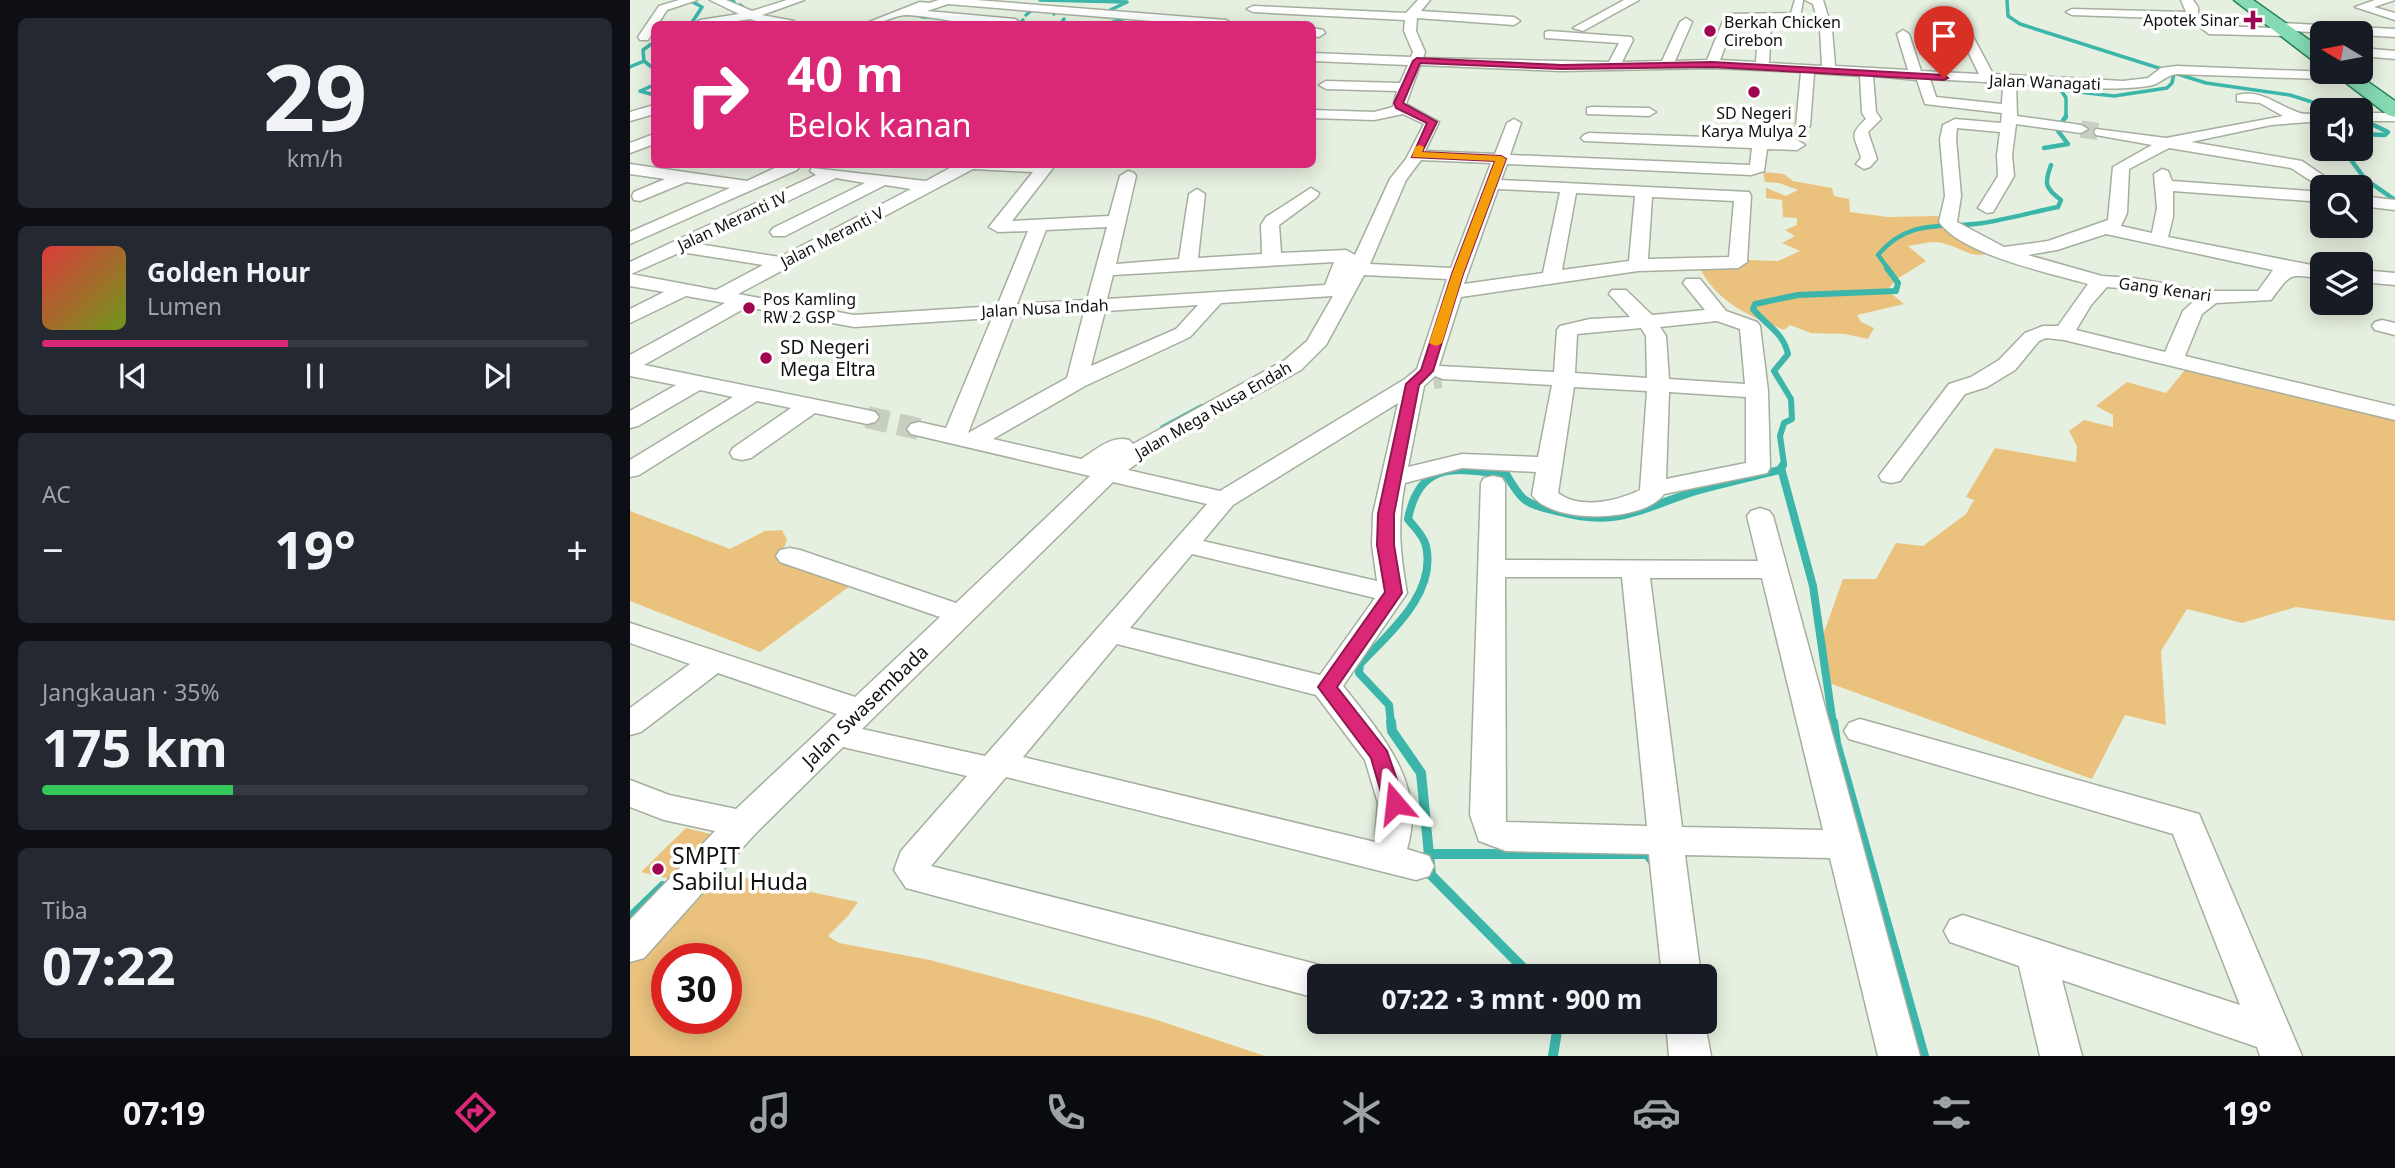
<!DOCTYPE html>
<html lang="id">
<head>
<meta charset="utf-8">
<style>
	:root { --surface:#171b24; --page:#242831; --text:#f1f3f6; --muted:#9ea1a6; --line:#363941; --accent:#db2777 }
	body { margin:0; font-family:"Noto Sans",sans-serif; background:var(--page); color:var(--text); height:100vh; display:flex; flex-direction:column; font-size:26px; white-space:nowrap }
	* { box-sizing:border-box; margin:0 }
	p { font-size:23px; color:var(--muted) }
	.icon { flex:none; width:38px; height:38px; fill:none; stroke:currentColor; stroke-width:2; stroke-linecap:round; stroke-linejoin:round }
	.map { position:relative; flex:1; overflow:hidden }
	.details { display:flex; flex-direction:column; gap:18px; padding:18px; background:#0d0f14; width:630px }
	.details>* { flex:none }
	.guide { position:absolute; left:21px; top:21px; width:665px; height:147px; border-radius:10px; box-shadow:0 4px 18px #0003; background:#db2777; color:#fff; overflow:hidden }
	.needle { width:46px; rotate:280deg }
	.fabs { position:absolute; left:1680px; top:21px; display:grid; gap:14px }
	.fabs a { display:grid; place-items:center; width:63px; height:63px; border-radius:10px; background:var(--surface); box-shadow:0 4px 18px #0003; font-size:35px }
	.speed { position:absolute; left:21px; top:943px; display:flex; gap:14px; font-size:35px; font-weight:700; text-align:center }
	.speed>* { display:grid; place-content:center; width:91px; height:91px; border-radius:50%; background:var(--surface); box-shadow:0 4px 18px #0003; line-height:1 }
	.speed .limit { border:10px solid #d22; background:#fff; color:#111 }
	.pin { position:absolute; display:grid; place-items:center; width:60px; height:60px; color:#fff; margin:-72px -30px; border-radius:50% 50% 50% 0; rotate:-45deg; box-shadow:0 0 7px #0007 }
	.pin .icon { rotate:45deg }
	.me { position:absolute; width:77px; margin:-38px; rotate:343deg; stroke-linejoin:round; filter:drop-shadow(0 0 5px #0008) }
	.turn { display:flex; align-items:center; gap:24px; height:147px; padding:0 21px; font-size:32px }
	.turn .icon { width:91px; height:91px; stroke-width:2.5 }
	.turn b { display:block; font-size:49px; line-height:60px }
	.big { font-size:52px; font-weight:700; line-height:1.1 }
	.details .tile { flex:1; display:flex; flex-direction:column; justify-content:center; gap:10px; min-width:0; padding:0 24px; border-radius:10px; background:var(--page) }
	.details .dial { align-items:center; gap:0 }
	.dial b { font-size:91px; line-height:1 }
	.song { display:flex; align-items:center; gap:21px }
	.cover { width:84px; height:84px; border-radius:10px; background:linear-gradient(135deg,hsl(0 70% 55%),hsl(80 70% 35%)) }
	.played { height:7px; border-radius:4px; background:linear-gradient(90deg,var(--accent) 45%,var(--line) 45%) }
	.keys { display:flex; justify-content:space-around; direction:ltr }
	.heat { display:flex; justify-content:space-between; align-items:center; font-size:38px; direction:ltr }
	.charge { height:10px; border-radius:5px; background:linear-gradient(90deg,#34c759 35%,var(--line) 0) }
	.trip { position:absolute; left:677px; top:964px; width:410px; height:70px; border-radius:10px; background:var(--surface); box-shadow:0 4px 18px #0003; font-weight:700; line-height:70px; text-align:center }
	.dock { display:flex; height:112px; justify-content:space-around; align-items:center; background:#090b0e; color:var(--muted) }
	.dock .icon { width:49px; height:49px }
	.dock .selected { color:var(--accent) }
	.dock b { font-size:32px; color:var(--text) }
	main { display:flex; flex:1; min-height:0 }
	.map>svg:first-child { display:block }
</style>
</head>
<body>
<main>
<section class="details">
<div class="tile dial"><b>29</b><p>km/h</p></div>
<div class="tile">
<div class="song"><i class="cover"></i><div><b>Golden Hour</b><p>Lumen</p></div></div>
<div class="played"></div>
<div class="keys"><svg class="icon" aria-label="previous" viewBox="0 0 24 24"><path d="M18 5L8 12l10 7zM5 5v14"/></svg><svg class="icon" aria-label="pause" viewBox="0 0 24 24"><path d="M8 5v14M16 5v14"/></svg><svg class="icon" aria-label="next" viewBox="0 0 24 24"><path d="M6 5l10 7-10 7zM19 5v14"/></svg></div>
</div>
<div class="tile"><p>AC</p>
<div class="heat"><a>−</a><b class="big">19°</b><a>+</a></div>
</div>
<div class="tile"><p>Jangkauan · 35%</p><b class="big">175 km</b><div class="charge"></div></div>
<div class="tile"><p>Tiba</p><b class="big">07:22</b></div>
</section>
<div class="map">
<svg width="1765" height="1056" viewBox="0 0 1765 1056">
	<rect width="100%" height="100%" fill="#e6f0e0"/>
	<g fill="#eac27e" fill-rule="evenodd">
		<path d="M1133 172 1154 174 1163 181 1202 188 1204 196 1219 199 1220 212 1258 217 1308 216 1314 226 1360 253C1342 260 1329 246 1312 243 1302 240 1289 245 1278 246L1296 261 1267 279 1257 290 1274 304 1227 315 1231 322 1244 328 1238 339 1215 334 1181 333 1160 325 1154 330C1120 316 1086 303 1069 266L1116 265 1118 260 1148 261 1170 251 1152 243 1165 236 1155 230 1167 225V218L1153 217 1152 200 1136 198V188L1156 196 1168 190 1149 183 1135 182Z"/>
		<path d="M1555 370 1765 419V621L1666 607 1612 623 1557 609 1531 651 1536 725 1495 715 1462 779 1199 683 1192 638 1213 579H1246L1266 543 1293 546 1336 514 1344 500 1336 497 1365 448 1446 462 1447 446 1439 431 1454 420 1483 427V415L1466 406 1497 382 1536 393Z"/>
		<path d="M0 511 100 549 135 531 152 530 157 540 149 561 220 586 130 652 0 601Z"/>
		<path d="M56 828 85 835 41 879 11 872Z"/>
		<path d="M83 871 228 902 218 916 198 936 209 943 300 960 524 1019 635 1056H0V961ZM37 959H96V1018H37Z"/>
	</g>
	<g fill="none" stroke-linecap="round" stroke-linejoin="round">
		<g stroke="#3cb6aa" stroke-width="3.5">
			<path d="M59 0 72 7 61 24"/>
			<path d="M98 0 104 2"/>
			<path d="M410 0 497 2 474 13"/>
			<path d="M1377 0 1378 16 1390 24 1576 83 1660 95 1707 110"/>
			<path d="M110 5 113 7"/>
			<path d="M396 15 402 10 422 11 424 14"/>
			<path d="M292 17H300"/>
			<path d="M432 22 434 19"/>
			<path d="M391 24 393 20"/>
			<path d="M477 24 493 19 485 17"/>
			<path d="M24 42 13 50 14 61 23 68 24 85 10 91 24 95"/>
			<path d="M0 67 14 61"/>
			<path d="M1436 118V98L1431 90 1484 96 1537 88 1542 83 1544 74"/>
		</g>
		<g stroke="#3cb6aa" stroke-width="4.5">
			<path d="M1731 119 1758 132 1755 135 1731 134"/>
			<path d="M1432 122 1436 116"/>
			<path d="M1414 148 1438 144 1425 127"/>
			<path d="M1713 149 1735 179 1765 200"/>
			<path d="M1259 270 1248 255C1278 218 1312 229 1353 223 1378 219 1403 212 1428 207L1431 200C1415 188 1414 184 1421 165"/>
		</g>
		<g stroke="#3cb6aa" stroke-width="6">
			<path d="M533 428 572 407"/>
			<path d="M1152 467 1154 464 1150 436 1154 423 1162 419 1161 399 1144 371 1158 354C1153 332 1136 325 1123 309L1125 304 1168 295 1266 291 1268 283 1257 268"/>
		</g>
		<g stroke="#3cb6aa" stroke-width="8">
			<path d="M1151 468 1183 586 1203 724"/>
			<path d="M761 724 759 705 729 673 730 664C759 633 807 594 796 546 794 536 784 527 778 519 790 459 826 469 876 474 894 505 896 503 930 512 988 528 1012 508 1066 491 1093 483 1122 477 1150 470L1153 465"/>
		</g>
		<g stroke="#3cb6aa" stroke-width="10">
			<path d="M761 722 762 731 791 773 801 875 901 976"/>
			<path d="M1203 722 1206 743 1294 1056"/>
			<path d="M798 854H1017L1023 861"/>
			<path d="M0 918 33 886"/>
			<path d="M923 1056 927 1031 924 1022"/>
		</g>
		<path stroke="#c6cfc0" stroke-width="17" stroke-dasharray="17 8" stroke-linecap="butt" d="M1451 129 1471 132"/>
		<g stroke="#c6cfc0" stroke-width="22" stroke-dasharray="22 10" stroke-linecap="butt">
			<path d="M803 378 811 377"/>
			<path d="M237 417 289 429"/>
		</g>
		<defs>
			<g id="minor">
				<path d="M49 0H67L37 10 28 24H24V30L18 40H10L8 37 29 6Z"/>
				<path d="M80 0H96L122 11 157 0H174L132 15 164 21 166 24H135L120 19 88 24H64L70 20 109 14Z"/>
				<path d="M309 0H346L596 20 602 24H559L318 4 297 11 385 19 391 23C360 33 310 16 276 15 263 15 251 26 234 24L290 2 299 3Z"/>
				<path d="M788 0H800L791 11 884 17 890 21 884 25 787 18 786 31 795 52 793 58 979 62 989 43 915 38V32L919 31 1001 37 1003 40 992 62 1032 61 1050 22 1056 18 1062 22 1045 61 1077 60 1096 14 1161 13 1165 0H1173L1170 19 1141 20 1139 63 1192 66 1190 29 1183 4 1175 0H1193L1202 29 1205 66 1278 70 1267 34 1273 30 1279 34 1291 71 1349 74 1328 31 1334 27 1340 31 1363 74 1493 81 1518 78 1531 68 1547 66 1723 73 1725 76 1718 80 1547 74C1535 75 1530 85 1518 86 1475 92 1430 86 1386 84L1387 116 1451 125 1458 129 1451 133 1386 124 1382 155 1384 176 1363 212 1357 213 1348 208 1368 176 1367 155 1370 132 1327 128 1326 139 1331 196 1327 222 1374 247 1418 241 1478 220 1483 167 1522 145 1466 135 1464 132 1466 129 1536 138 1653 116 1630 103 1607 101V95C1633 89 1647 106 1670 113 1676 115 1685 113 1692 113V121L1641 125 1561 142 1672 161 1710 187 1692 188 1661 168 1539 148 1499 169 1497 213 1491 226 1522 233 1527 208 1524 174 1532 169 1538 171 1542 181 1692 192V202L1543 191V217L1538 237 1692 267V279C1658 274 1662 272 1641 300L1586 303 1572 314 1555 356 1765 406V420L1434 340 1416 338 1409 341 1385 370 1357 387 1335 394 1270 481 1261 483 1252 481 1249 476 1319 384 1341 377 1369 360 1395 333 1413 326H1428L1458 284C1420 273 1332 255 1309 222L1315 196 1310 139 1313 125 1325 119 1371 123 1372 113 1295 104 1287 80 1243 76 1246 112 1251 119 1238 132 1247 159 1240 167 1234 169 1226 164 1231 158C1226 137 1217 136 1236 119L1232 113 1230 76 1184 73 1180 126 1173 130 1166 126 1171 72 1082 68 932 71 790 65 776 104 809 122 795 151 865 154 877 123 884 119 891 123 880 155 1120 165 1122 148 954 141 951 138 954 135 959 133 1167 140 1175 145 1167 150 1137 149 1134 171 1121 175 877 164 871 180 1119 192 1121 196 1117 262 1108 268 1008 271 831 297 809 366 924 372 927 330 930 326 960 319 1000 317 979 294 982 290H996L1022 315 1075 310 1053 283 1056 279H1070L1096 311 1127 322 1130 326 1138 391 1140 468 1137 473 1034 494C1015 522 923 525 902 495L906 472 832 468 775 483C767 524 770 552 777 593L713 686C751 734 797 784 777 849L799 856 804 866 799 876 786 880 376 777 301 866 690 965 704 970 707 976H690V999L276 888 264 870 271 851 337 776 213 747 125 834 14 958 0 962V920L85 831 34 820 0 807V780L39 795 106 809 207 714 88 673 11 732 0 735V708L60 664 0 643V623L225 697 310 617 150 562 146 556 150 550 160 548 170 550 326 603 460 476 281 434 277 429 281 424 289 422 316 428 362 318 224 327 117 307 14 365 237 410 245 412 249 417 245 422 237 424 185 413 121 458 112 460 103 458 100 453 103 448 161 408 127 401 9 475 0 477V460L103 397 70 390 8 426 0 428V411L46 385 0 376V355L95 303 56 296 0 323V309L34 292 0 286V262L186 175 180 171 182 168 296 181 327 164 421 165 423 168 382 221 479 216 490 176 498 171 504 173 506 176 486 264 549 259 559 194 567 189 575 194 568 258 632 254 631 225 636 217 681 188 689 193 687 197 649 225 651 253 716 250 725 255 760 179 776 159 794 124 773 114 744 120 682 118V110L744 112 763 107 767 91 696 89 689 85 696 81 770 83 778 65 682 61V53L781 57 783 52 774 31 775 20 623 12 617 9 623 6 776 13ZM1105 20H1129L1126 62 1090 60ZM1300 79 1373 83 1372 104 1306 97ZM791 160 861 163 821 268 740 264 776 180ZM343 169 403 172 359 227 368 232 398 231 367 306 224 315 108 294ZM206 178 235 183 143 228 140 232 143 236H155L255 185 281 189 150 257 68 244ZM868 189 930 192 913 273 834 284ZM946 193 1005 196 999 261 932 270ZM1022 197 1104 201 1099 257 1018 259ZM477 227 457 300 387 304 416 230ZM1476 234 1643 270 1628 291H1576L1503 278 1472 276 1398 255 1427 250ZM51 252 133 265 86 290 1 274ZM704 262 695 285 477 299 483 275ZM734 275 817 279 787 369 775 379 590 491 498 470 524 451 671 370 696 345ZM1477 287 1503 289 1564 301 1553 311 1535 352 1446 330 1461 305ZM703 296 677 341 655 360 503 444 499 440C481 435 466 450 451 459L363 439 455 386 560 337 591 303ZM568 305 546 329 461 366 475 311ZM454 312 437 378 338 433 383 317ZM1087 321 1110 329 1115 384 1039 379 1036 336 1030 327ZM1011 328 1016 336 1017 378 945 373 947 334ZM805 376 813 379 922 385 908 457 832 454 778 467 794 386ZM944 387 1017 391 1010 490C987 501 950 510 928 493ZM1039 392 1116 397V463L1036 479ZM768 403 743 514 742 545 747 581 573 541 603 505ZM483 482 577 504 355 756 232 729ZM562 554 745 598 690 675 500 628ZM487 644 686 695 735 760 748 803 745 842 393 757Z"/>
				<path d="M994 0H1009L953 31 943 28Z"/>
				<path d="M1551 0H1563L1568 7V15L1582 26 1645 28 1650 23 1765 29V37L1663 31 1657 36 1579 34 1559 19 1442 15 1436 12 1442 9 1556 12Z"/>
				<path d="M1745 0H1765L1744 7 1765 13V20L1725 7Z"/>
				<path d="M682 28 693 30 695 33 689 37 682 36Z"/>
				<path d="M1731 48 1765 51V59L1731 56Z"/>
				<path d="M24 105V114L0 121V112Z"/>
				<path d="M962 107 1019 108 1026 112 1019 116 957 114V108Z"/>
				<rect x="1731" y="113" width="34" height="8"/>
				<path d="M24 134V144L0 153V143Z"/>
				<path d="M0 164 117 181 153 164H167L169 167 167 170 0 244V232L100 188 56 182 10 201 4 200 2 196 4 192 35 179 0 174Z"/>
				<path d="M1731 196 1765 200V210L1731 206Z"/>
				<path d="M1731 270 1765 273V285L1731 282Z"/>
				<path d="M1752 320 1765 323V335L1745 330 1742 326 1745 322Z"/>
				<path d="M863 476 872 478 875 483V560L1128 561 1117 516 1121 511 1130 508 1139 511 1143 516 1290 1056H1248L1200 858 1055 855 1071 976H1032L1019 854 876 851 849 841 840 815 851 483 854 478ZM875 577H992L1017 826 876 822ZM1020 578H1132L1193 830 1052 827Z"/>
				<path d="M1230 719 1569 814 1672 1056H1630L1627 1047 1432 980 1452 1056H1410L1389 966 1320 942 1314 931 1320 920 1333 915 1610 1005 1543 834 1219 739 1214 731 1219 723Z"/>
				<path d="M1074 1018 1081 1056H1039L1036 1022H1074Z"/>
			</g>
			<g id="primary">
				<path d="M1604 0H1623L1692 49V64L1685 62Z"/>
				<path d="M1702 72H1724L1765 101V117L1758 115Z"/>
			</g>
		</defs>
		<use href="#minor" stroke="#a5ae9f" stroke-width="3"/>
		<use href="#primary" stroke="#278359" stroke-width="3"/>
		<use href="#minor" fill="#fff" fill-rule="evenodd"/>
		<use href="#primary" fill="#85d9b3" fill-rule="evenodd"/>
	</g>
	<path fill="#db2777" stroke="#8e194d" stroke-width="2" d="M787 58 932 65 1082 62 1314 75 1318 78 1314 80 1082 67 932 69 790 63 773 103 807 122 792 152 871 156 876 159 833 274 803 371 789 385 764 514V545L772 593 707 687 757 751 775 803 772 809 765 811 757 809 754 803 741 758 688 687 755 592 747 545 748 514 776 384 791 370 822 274 865 161 782 157 797 123 766 108 764 103 783 61Z"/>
	<path fill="#f59e0b" d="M789 145 794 147 792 152 871 156 876 159 833 274 812 343 806 346 799 343 822 274 865 161 782 157 785 147Z"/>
	<g fill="#9e064f" stroke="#fff" stroke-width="2.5">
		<path d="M1619.5 9.5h7v7h7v7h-7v7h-7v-7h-7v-7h7z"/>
		<circle cx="1080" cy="31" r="7"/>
		<circle cx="1124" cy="92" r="7"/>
		<circle cx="119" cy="308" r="7"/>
		<circle cx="136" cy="358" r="7"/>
		<circle cx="28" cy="869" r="7"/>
	</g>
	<g text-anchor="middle" stroke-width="7" stroke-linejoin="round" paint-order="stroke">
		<g font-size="16" fill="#10130e" stroke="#fff" text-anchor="start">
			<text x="1609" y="26" text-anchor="end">Apotek Sinar</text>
			<text x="1094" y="28">Berkah Chicken<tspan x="1094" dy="18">Cirebon</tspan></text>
			<text x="1124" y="119" text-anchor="middle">SD Negeri<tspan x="1124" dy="18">Karya Mulya 2</tspan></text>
			<text x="133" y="305">Pos Kamling<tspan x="133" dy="18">RW 2 GSP</tspan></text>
		</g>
		<g font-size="16" fill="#10130e" stroke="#fff">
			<text transform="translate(1415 82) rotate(2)" y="6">Jalan Wanagati</text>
			<text transform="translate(102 221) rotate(-25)" y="6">Jalan Meranti IV</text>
			<text transform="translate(202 237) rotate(-27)" y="6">Jalan Meranti V</text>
			<text transform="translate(1535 289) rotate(8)" y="6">Gang Kenari</text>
			<text transform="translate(415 308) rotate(-3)" y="6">Jalan Nusa Indah</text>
			<text transform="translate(583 410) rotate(-30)" y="6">Jalan Mega Nusa Endah</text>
		</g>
		<g font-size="19" fill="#10130e" stroke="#fff" text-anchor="start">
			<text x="150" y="354">SD Negeri<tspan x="150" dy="22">Mega Eltra</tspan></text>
		</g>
		<g font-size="19" fill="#10130e" stroke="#fff">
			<text transform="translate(235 706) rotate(-44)" y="7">Jalan Swasembada</text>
		</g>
		<g font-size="23" fill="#10130e" stroke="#fff" text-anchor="start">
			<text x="42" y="864">SMPIT<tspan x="42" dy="26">Sabilul Huda</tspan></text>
		</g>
	</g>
</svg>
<div class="fabs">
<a><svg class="needle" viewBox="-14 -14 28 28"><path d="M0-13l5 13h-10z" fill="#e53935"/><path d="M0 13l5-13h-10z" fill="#9ea1a6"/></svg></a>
<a><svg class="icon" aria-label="sound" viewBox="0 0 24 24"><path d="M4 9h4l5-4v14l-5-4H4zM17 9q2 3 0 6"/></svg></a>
<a><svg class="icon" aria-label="search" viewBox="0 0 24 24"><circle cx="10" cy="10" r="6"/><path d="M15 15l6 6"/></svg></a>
<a><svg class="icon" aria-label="layers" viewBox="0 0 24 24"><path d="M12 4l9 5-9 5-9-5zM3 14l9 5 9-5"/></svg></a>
</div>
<div class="speed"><div class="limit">30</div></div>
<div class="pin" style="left:1314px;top:78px;background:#d93025"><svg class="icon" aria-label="arrive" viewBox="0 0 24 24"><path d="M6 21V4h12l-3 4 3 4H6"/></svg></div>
<svg class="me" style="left:765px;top:803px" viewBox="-20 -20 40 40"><path d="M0-17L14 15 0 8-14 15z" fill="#db2777" stroke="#fff" stroke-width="4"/></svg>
<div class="trip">07:22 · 3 mnt · 900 m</div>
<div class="guide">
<div class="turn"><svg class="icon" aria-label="right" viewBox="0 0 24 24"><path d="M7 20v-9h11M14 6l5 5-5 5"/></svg><div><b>40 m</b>Belok kanan</div></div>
</div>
</div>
</main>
<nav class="dock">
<b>07:19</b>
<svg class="icon selected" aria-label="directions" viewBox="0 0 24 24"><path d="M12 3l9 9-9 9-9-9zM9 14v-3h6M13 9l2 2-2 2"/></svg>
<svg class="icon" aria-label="music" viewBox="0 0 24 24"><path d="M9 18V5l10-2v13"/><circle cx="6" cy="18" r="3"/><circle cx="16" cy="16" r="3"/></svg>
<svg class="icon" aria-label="phone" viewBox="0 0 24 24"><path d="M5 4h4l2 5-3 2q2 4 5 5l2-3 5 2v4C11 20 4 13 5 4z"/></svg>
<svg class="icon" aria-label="climate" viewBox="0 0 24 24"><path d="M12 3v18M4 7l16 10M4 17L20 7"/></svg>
<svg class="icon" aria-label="car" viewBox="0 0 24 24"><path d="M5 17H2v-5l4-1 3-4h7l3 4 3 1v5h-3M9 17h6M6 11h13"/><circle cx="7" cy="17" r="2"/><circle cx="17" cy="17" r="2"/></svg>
<svg class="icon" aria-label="filters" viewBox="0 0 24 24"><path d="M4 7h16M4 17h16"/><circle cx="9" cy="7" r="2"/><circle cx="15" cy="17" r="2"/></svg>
<b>19°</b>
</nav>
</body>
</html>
